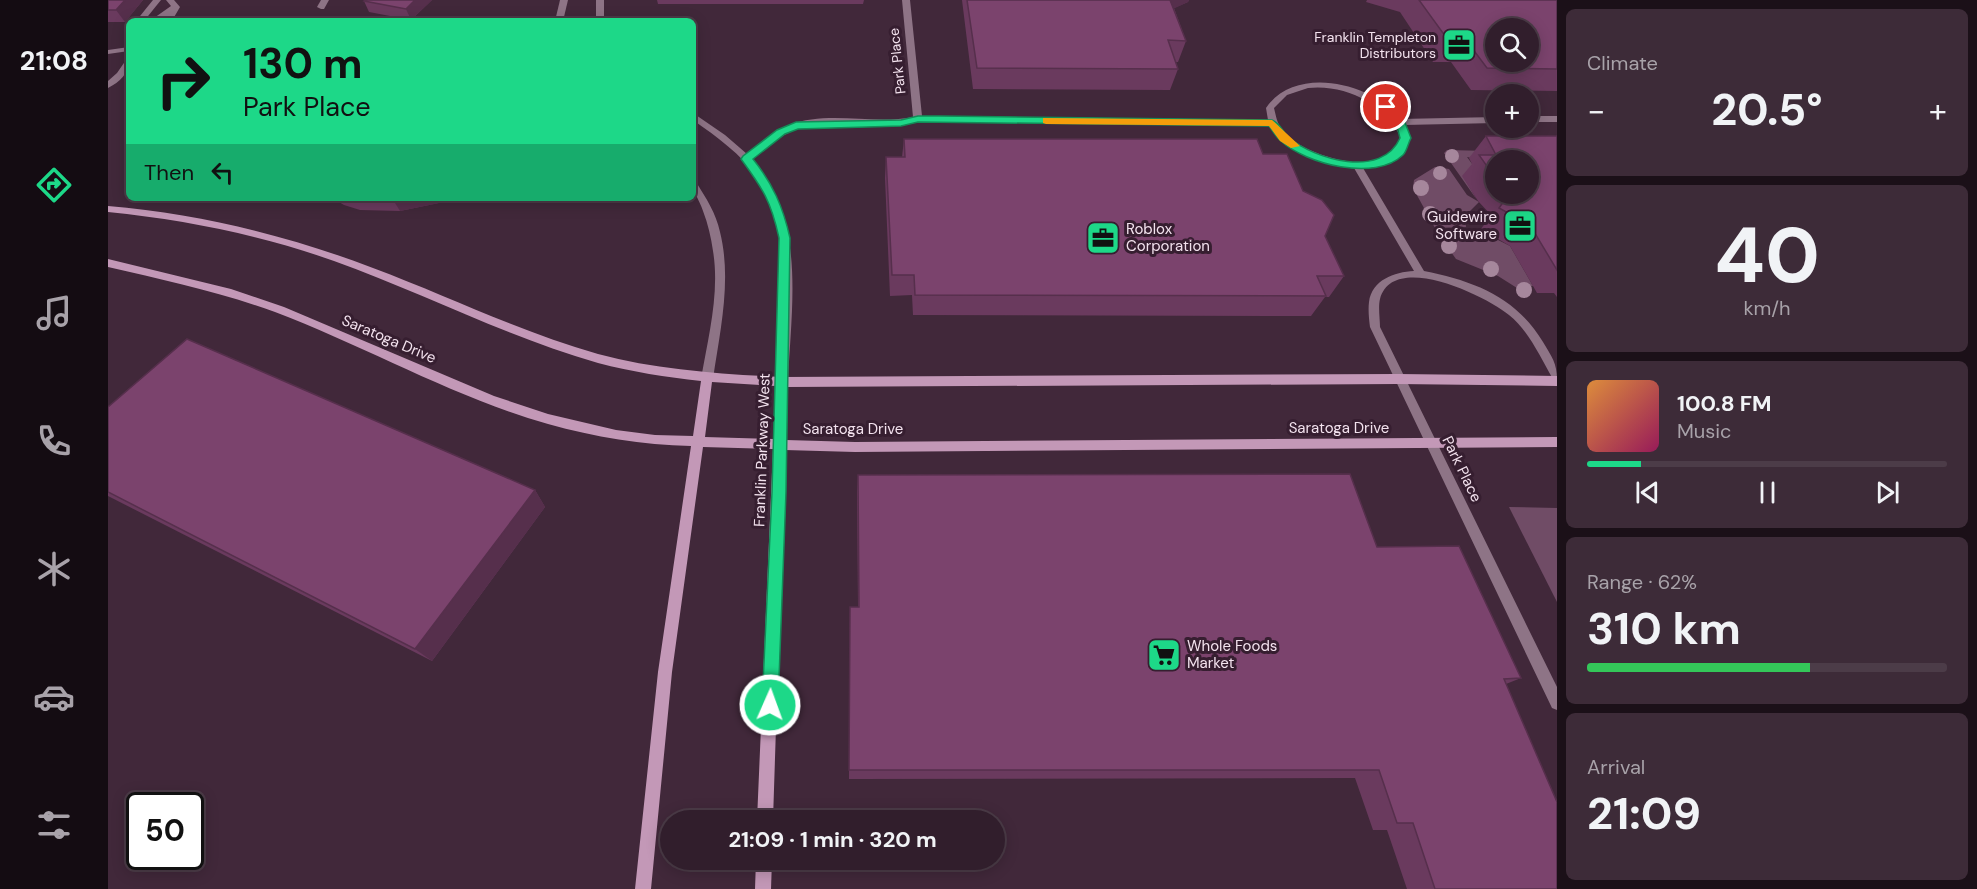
<!DOCTYPE html>
<html lang="en">
<head>
<meta charset="utf-8">
<style>
	:root { --surface:#311e2c; --page:#3d2b38; --text:#f1f3f6; --muted:#a8a2a9; --line:#4c3c48; --accent:#1dd888 }
	body { margin:0; font-family:"DM Sans",sans-serif; background:var(--page); color:var(--text); height:100vh; display:flex; flex-direction:column; font-size:22px; white-space:nowrap }
	* { box-sizing:border-box; margin:0 }
	p { font-size:20px; color:var(--muted) }
	.icon { flex:none; width:33px; height:33px; fill:none; stroke:currentColor; stroke-width:2; stroke-linecap:round; stroke-linejoin:round }
	.map { position:relative; flex:1; overflow:hidden }
	.sheet { display:flex; flex-direction:column; gap:9px; padding:9px; background:#1b1018; width:420px }
	.sheet>* { flex:none }
	.top-card { position:absolute; left:18px; top:18px; width:570px; height:183px; border-radius:9px; box-shadow:0 3px 15px #0003,0 0 0 2px var(--line); background:#1dd888; color:#111; overflow:hidden }
	.fabs { position:absolute; left:1377px; top:18px; display:grid; gap:12px }
	.fabs a { display:grid; place-items:center; width:54px; height:54px; border-radius:50%; background:var(--surface); box-shadow:0 3px 15px #0003,0 0 0 2px var(--line); font-size:30px }
	.speed { position:absolute; left:18px; top:792px; display:flex; gap:12px; font-size:30px; font-weight:700; text-align:center }
	.speed>* { display:grid; place-content:center; width:78px; height:78px; border-radius:50%; background:var(--surface); box-shadow:0 3px 15px #0003,0 0 0 2px var(--line); line-height:1 }
	.speed .limit { border:3px solid #111; border-radius:9px; background:#fff; color:#111 }
	.pin { position:absolute; display:grid; place-items:center; width:51px; height:51px; color:#fff; margin:-26px; border:3px solid #fff; border-radius:50%; box-shadow:0 2px 6px #0007 }
	.me { position:absolute; width:66px; margin:-33px; rotate:2deg; stroke-linejoin:round; filter:drop-shadow(0 0 4px #0008) }
	.turn { display:flex; align-items:center; gap:21px; height:126px; padding:0 18px; font-size:27px }
	.turn .icon { width:78px; height:78px; stroke-width:2.5 }
	.turn b { display:block; font-size:42px; line-height:51px }
	.then { display:flex; align-items:center; height:57px; padding:0 18px; background:#0003; gap:12px; font-size:22px }
	.big { font-size:45px; font-weight:700; line-height:1.1 }
	.sheet .widget { flex:1; display:flex; flex-direction:column; justify-content:center; gap:9px; min-width:0; padding:0 21px; border-radius:9px; background:var(--page) }
	.sheet .dial { align-items:center; gap:0 }
	.dial b { font-size:78px; line-height:1 }
	.song { display:flex; align-items:center; gap:18px }
	.cover { width:72px; height:72px; border-radius:9px; background:linear-gradient(135deg,hsl(30 70% 55%),hsl(330 70% 35%)) }
	.played { height:6px; border-radius:3px; background:linear-gradient(90deg,var(--accent) 15%,var(--line) 15%) }
	.keys { display:flex; justify-content:space-around; direction:ltr }
	.heat { display:flex; justify-content:space-between; align-items:center; font-size:33px; direction:ltr }
	.charge { height:9px; border-radius:4px; background:linear-gradient(90deg,#34c759 62%,var(--line) 0) }
	.trip { position:absolute; left:552px; top:810px; width:345px; height:60px; border-radius:30px; background:var(--surface); box-shadow:0 3px 15px #0003,0 0 0 2px var(--line); font-weight:700; line-height:60px; text-align:center }
	main { display:flex; flex:1; min-height:0 }
	.tabs { display:flex; flex-direction:column; width:108px; justify-content:space-around; align-items:center; background:#140c12; color:var(--muted) }
	.tabs .icon { width:42px; height:42px }
	.tabs .selected { color:var(--accent) }
	.tabs b { font-size:27px; color:var(--text) }
	.map>svg:first-child { display:block }
</style>
</head>
<body>
<main>
<nav class="tabs">
<b>21:08</b>
<svg class="icon selected" aria-label="directions" viewBox="0 0 24 24"><path d="M12 3l9 9-9 9-9-9zM9 14v-3h6M13 9l2 2-2 2"/></svg>
<svg class="icon" aria-label="music" viewBox="0 0 24 24"><path d="M9 18V5l10-2v13"/><circle cx="6" cy="18" r="3"/><circle cx="16" cy="16" r="3"/></svg>
<svg class="icon" aria-label="phone" viewBox="0 0 24 24"><path d="M5 4h4l2 5-3 2q2 4 5 5l2-3 5 2v4C11 20 4 13 5 4z"/></svg>
<svg class="icon" aria-label="climate" viewBox="0 0 24 24"><path d="M12 3v18M4 7l16 10M4 17L20 7"/></svg>
<svg class="icon" aria-label="car" viewBox="0 0 24 24"><path d="M5 17H2v-5l4-1 3-4h7l3 4 3 1v5h-3M9 17h6M6 11h13"/><circle cx="7" cy="17" r="2"/><circle cx="17" cy="17" r="2"/></svg>
<svg class="icon" aria-label="filters" viewBox="0 0 24 24"><path d="M4 7h16M4 17h16"/><circle cx="9" cy="7" r="2"/><circle cx="15" cy="17" r="2"/></svg>
</nav>
<div class="map">
<svg width="1449" height="889" viewBox="0 0 1449 889">
	<rect width="100%" height="100%" fill="#41283a"/>
	<g fill="#704c66">
		<path d="M1339 150 1381 151 1364 158 1359 157 1373 176H1355L1369 200 1336 153Z"/>
		<path d="M1327 167 1341 169 1359 195 1371 202 1357 216 1358 227 1327 228 1305 188 1306 180Z"/>
		<path d="M1331 235 1382 236 1402 246 1425 286 1409 288 1390 276 1348 259Z"/>
		<path d="M1401 507 1449 508V602Z"/>
	</g>
	<g fill="none" stroke-linecap="round" stroke-linejoin="round">
		<g fill="#8e7486" fill-rule="evenodd">
			<path d="M45 0H53L36 21H28Z"/>
			<path d="M58 0H66L72 7 65 19 58 21V17L53 21H46V18L63 6Z"/>
			<path d="M21 47V51L0 54V50Z"/>
			<path d="M18 60H21C21 73 12 82 0 88V81L9 73Z"/>
		</g>
		<g fill="#8e7486" fill-rule="evenodd">
			<path d="M213 0H221L216 9H213L209 7Z"/>
			<path d="M452 0H460L455 21H447Z"/>
			<rect x="488" y="0" width="8" height="21"/>
			<path d="M794 0H802L814 116 1160 120 1158 108C1187 65 1263 82 1292 119L1388 117V123L1296 125 1303 138C1292 161 1280 166 1255 168L1316 271C1366 281 1408 297 1435 342 1444 357 1449 363 1449 380L1445 379C1432 357 1421 331 1401 315 1378 296 1285 251 1272 299 1270 307 1272 319 1272 327L1449 687V710L1444 708 1262 327C1261 319 1260 310 1261 302 1264 280 1286 272 1306 271L1246 168C1215 164 1178 154 1162 126L810 122 780 126 719 124 691 128 672 137 644 159C699 221 683 306 680 382L678 385H670L668 382C672 320 687 232 650 178 633 154 609 137 585 120V113L617 135 639 154C652 143 665 131 681 125 720 110 765 125 805 117ZM1200 88C1238 84 1277 104 1293 138 1290 146 1287 151 1280 156 1255 173 1191 153 1174 130 1169 123 1168 116 1166 108L1179 95Z"/>
			<rect x="1420" y="116" width="29" height="6"/>
			<path d="M585 181 588 182C598 198 608 213 612 232 624 280 612 331 605 379L599 384 593 379C600 338 612 293 605 251 603 237 600 224 595 211 591 199 585 193 585 181Z"/>
		</g>
		<g fill="#c398b7" fill-rule="evenodd">
			<path d="M0 206C91 214 179 235 265 268 340 296 412 332 490 354 550 370 612 374 674 377L1290 374 1449 376V386L1290 384 680 387 678 440 747 442 1449 437V447L747 452 677 450 665 820H649L665 449 595 447 564 672 543 889H527L550 672 583 446C534 445 487 437 440 424 345 397 259 347 167 312 112 292 56 280 0 267V259L123 289 176 307 386 396 440 414 508 430 547 435 585 436 593 381C558 377 524 372 490 363 399 337 315 293 226 261 153 235 78 220 0 212ZM604 382 668 386 666 439 597 437Z"/>
			<path d="M648 860H664L663 889H647Z"/>
		</g>
	</g>
	<g fill="#a6879c">
		<circle cx="1344" cy="156" r="7"/>
		<circle cx="1332" cy="173" r="7"/>
		<circle cx="1313" cy="188" r="8"/>
		<circle cx="1322" cy="214" r="8"/>
		<circle cx="1341" cy="246" r="8"/>
		<circle cx="1383" cy="269" r="8"/>
		<circle cx="1416" cy="290" r="8"/>
	</g>
	<g fill="#6a3a5e" fill-rule="evenodd">
		<path d="M0 0H35L17 22H0Z"/>
		<path d="M257 0H324L303 20 261 12 256 1Z"/>
		<path d="M549 0H756L755 4H550Z"/>
		<path d="M854 0H1081L1080 2 1066 8 1078 41 1070 62H1068L1070 69 1062 90 865 89Z"/>
		<path d="M1259 0H1449V91L1363 90 1343 62H1325L1292 12 1258 2Z"/>
		<path d="M1378 136H1449V297L1446 293H1429L1402 246 1373 229 1383 215 1370 201 1354 176 1364 164 1361 158ZM1388 160 1420 194H1388Z"/>
		<path d="M796 139 1155 154 1217 236 1236 276 1221 297H1217L1203 316 805 315 804 295 782 296 777 178 778 157H794Z"/>
		<path d="M224 198H343L331 203 292 211 252 210 236 205Z"/>
		<path d="M0 407 427 490 437 507 324 661 0 496Z"/>
		<path d="M750 475 1269 547 1413 678 1398 684 1449 889H1299L1279 830H1265L1247 778 741 779 742 607H750L749 492Z"/>
	</g>
	<g fill="#562f4c">
		<path d="M17 0H35L17 22 8 10Z"/>
		<path d="M307 0H324L303 20 298 9Z"/>
		<path d="M1057 0H1081L1080 2 1052 15Z"/>
		<path d="M284 198H343L331 203 292 211Z"/>
		<path d="M427 490 437 507 324 661 307 649Z"/>
	</g>
	<g fill="#7b436d" stroke="#562f4c" stroke-width="1.5" fill-rule="evenodd">
		<path d="M0 0H17L8 10H0Z"/>
		<path d="M257 0H307L298 9 256 1Z"/>
		<path d="M859 0H1062L1078 41 1060 40 1070 69 869 68Z"/>
		<path d="M1311 0H1449V69L1379 68 1358 40H1340ZM1388 28H1420V62H1388Z"/>
		<path d="M1378 136H1449V270L1422 225 1391 208 1401 194H1420V160H1388V179L1371 155H1388Z"/>
		<path d="M796 139H1149L1155 154H1179L1195 191 1214 200 1226 215 1217 236 1236 276H1209L1218 296 807 295 806 275H784L778 157H797Z"/>
		<path d="M79 339 427 490 307 649 0 492V407Z"/>
		<path d="M1242 474 1269 547 1351 546 1413 678 1396 679 1449 802V889H1327L1305 823H1289L1271 770H741L742 607H751L750 475Z"/>
	</g>
	<path fill="#1dd888" stroke="#138c58" stroke-width="1.5" d="M1278 104 1296 120 1303 138C1300 143 1299 151 1295 155 1267 182 1198 164 1173 141 1168 137 1165 131 1161 126L810 122 793 126 690 129 677 134 645 159C665 184 675 207 682 238L678 492 670 705 668 711 662 714 656 711 654 705 664 492 671 238C663 201 655 189 633 159L635 156 669 130 688 122 793 120 810 116H831L1164 120C1172 123 1174 131 1180 137 1207 160 1274 179 1292 138L1288 123 1273 107Z"/>
	<path fill="#f59e0b" d="M935 118 1164 120 1192 146 1183 148 1172 141 1161 126 938 124 935 123Z"/>
	<defs>
		<symbol id="office-square" viewBox="-11 -11 22 22"><rect x="-9" y="-9" width="18" height="18" rx="4" fill="#1dd888" stroke="#361e30"/><path d="M-6-3h4V-5.5h4V-3h4V5H-6ZM-1-4.5V-3h2v-1.5ZM-6 0V1H6V0Z" fill="#111"/></symbol>
		<symbol id="supermarket-square" viewBox="-11 -11 22 22"><rect x="-9" y="-9" width="18" height="18" rx="4" fill="#1dd888" stroke="#361e30"/><path d="M-6-5.5h2.5l.6 2H6L4.5 2H-2.5L-4.4-4H-6ZM-1.5 3.2a1.3 1.3 0 1 0 .1 0ZM3 3.2a1.3 1.3 0 1 0 .1 0Z" fill="#111"/></symbol>
	</defs>
	<g fill-rule="evenodd">
		<use href="#office-square" x="1332" y="26" width="38" height="38"/>
		<use href="#office-square" x="1393" y="207" width="38" height="38"/>
		<use href="#office-square" x="976" y="219" width="38" height="38"/>
		<use href="#supermarket-square" x="1037" y="636" width="38" height="38"/>
	</g>
	<g text-anchor="middle" stroke-width="6" stroke-linejoin="round" paint-order="stroke">
		<g font-size="14" fill="#f3e2ee" stroke="#361e30" text-anchor="end">
			<text x="1328" y="42">Franklin Templeton<tspan x="1328" dy="16">Distributors</tspan></text>
		</g>
		<g font-size="14" fill="#f3e2ee" stroke="#361e30">
			<text transform="translate(789 61) rotate(-96)" y="5">Park Place</text>
		</g>
		<g font-size="15" fill="#f3e2ee" stroke="#361e30" text-anchor="start">
			<text x="1389" y="222" text-anchor="end">Guidewire<tspan x="1389" dy="17">Software</tspan></text>
			<text x="1018" y="234">Roblox<tspan x="1018" dy="17">Corporation</tspan></text>
			<text x="1079" y="651">Whole Foods<tspan x="1079" dy="17">Market</tspan></text>
		</g>
		<g font-size="15" fill="#f3e2ee" stroke="#361e30">
			<text transform="translate(281 339) rotate(23)" y="5">Saratoga Drive</text>
			<text x="1231" y="433">Saratoga Drive</text>
			<text x="745" y="434">Saratoga Drive</text>
			<text transform="translate(654 450) rotate(-88)" y="5">Franklin Parkway West</text>
			<text transform="translate(1354 469) rotate(64)" y="5">Park Place</text>
		</g>
	</g>
</svg>
<div class="fabs">
<a><svg class="icon" aria-label="search" viewBox="0 0 24 24"><circle cx="10" cy="10" r="6"/><path d="M15 15l6 6"/></svg></a>
<a>+</a>
<a>−</a>
</div>
<div class="speed"><div class="limit">50</div></div>
<div class="pin" style="left:1278px;top:107px;background:#d93025"><svg class="icon" aria-label="arrive" viewBox="0 0 24 24"><path d="M6 21V4h12l-3 4 3 4H6"/></svg></div>
<svg class="me" style="left:662px;top:705px" viewBox="-20 -20 40 40"><circle r="17" fill="#1dd888" stroke="#fff" stroke-width="3"/><path d="M0-11L8 9 0 5-8 9z" fill="#fff"/></svg>
<div class="trip">21:09 · 1 min · 320 m</div>
<div class="top-card">
<div class="turn"><svg class="icon" aria-label="right" viewBox="0 0 24 24"><path d="M7 20v-9h11M14 6l5 5-5 5"/></svg><div><b>130 m</b>Park Place</div></div>
<div class="then">Then<svg class="icon" aria-label="left" viewBox="0 0 24 24"><path d="M17 20v-9H6M10 6l-5 5 5 5"/></svg></div>
</div>
</div>
<section class="sheet">
<div class="widget"><p>Climate</p>
<div class="heat"><a>−</a><b class="big">20.5°</b><a>+</a></div>
</div>
<div class="widget dial"><b>40</b><p>km/h</p></div>
<div class="widget">
<div class="song"><i class="cover"></i><div><b>100.8 FM</b><p>Music</p></div></div>
<div class="played"></div>
<div class="keys"><svg class="icon" aria-label="previous" viewBox="0 0 24 24"><path d="M18 5L8 12l10 7zM5 5v14"/></svg><svg class="icon" aria-label="pause" viewBox="0 0 24 24"><path d="M8 5v14M16 5v14"/></svg><svg class="icon" aria-label="next" viewBox="0 0 24 24"><path d="M6 5l10 7-10 7zM19 5v14"/></svg></div>
</div>
<div class="widget"><p>Range · 62%</p><b class="big">310 km</b><div class="charge"></div></div>
<div class="widget"><p>Arrival</p><b class="big">21:09</b></div>
</section>
</main>
</body>
</html>
